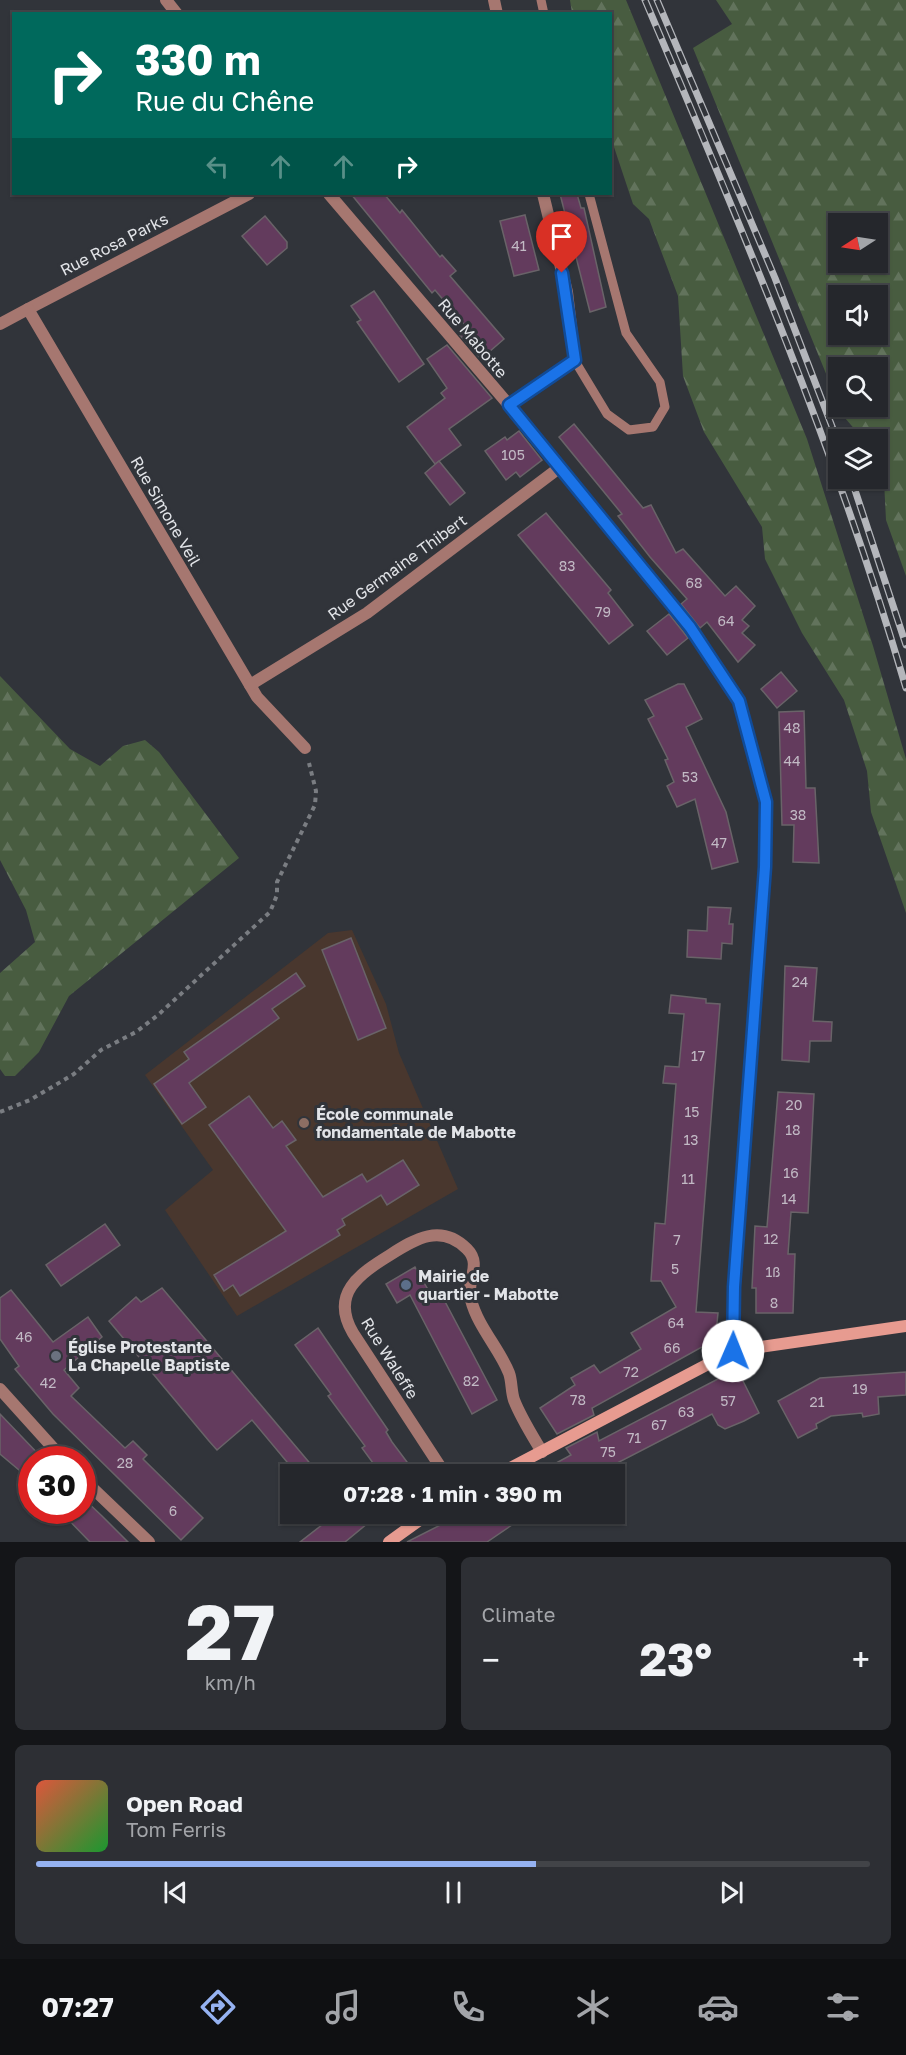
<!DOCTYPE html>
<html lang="en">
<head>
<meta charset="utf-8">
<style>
	:root { --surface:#25272c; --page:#2d2f34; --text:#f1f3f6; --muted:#a3a5a9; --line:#424448; --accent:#95b2f1 }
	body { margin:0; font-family:"Golos Text",sans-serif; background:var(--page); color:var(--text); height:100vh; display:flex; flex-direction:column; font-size:22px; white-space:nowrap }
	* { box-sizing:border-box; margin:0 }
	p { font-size:20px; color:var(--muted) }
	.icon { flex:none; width:33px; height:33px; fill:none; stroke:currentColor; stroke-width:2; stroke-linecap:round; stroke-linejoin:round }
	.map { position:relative; height:1542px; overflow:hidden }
	.panel { display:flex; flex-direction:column; gap:15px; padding:15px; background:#141518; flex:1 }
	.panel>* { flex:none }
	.guide { position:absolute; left:12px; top:12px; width:600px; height:183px; border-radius:0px; box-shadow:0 2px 4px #0004,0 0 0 2px var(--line); background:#00695c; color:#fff; overflow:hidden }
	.needle { width:39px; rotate:258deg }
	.buttons { position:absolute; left:828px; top:213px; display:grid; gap:12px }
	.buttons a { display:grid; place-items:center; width:60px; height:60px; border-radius:0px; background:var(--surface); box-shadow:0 2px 4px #0004,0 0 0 2px var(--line); font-size:30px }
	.speed { position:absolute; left:18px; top:1446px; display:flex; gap:12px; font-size:30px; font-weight:700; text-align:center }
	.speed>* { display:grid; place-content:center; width:78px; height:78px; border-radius:50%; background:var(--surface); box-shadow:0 2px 4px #0004,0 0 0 2px var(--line); line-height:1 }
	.speed .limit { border:9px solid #d22; background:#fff; color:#111 }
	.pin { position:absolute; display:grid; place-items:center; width:51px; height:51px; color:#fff; margin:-62px -26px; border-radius:50% 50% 50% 0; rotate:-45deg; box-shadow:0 0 6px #0007 }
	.pin .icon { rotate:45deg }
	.me { position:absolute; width:66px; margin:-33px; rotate:1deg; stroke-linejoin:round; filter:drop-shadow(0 0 4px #0008) }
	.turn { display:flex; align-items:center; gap:21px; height:126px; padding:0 24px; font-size:27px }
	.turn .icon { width:78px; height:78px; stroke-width:2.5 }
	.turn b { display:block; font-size:42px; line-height:51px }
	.lanes { display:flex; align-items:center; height:57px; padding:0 24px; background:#0003; justify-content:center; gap:30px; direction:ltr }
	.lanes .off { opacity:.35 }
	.big { font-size:45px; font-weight:700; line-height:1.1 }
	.panel .widget { flex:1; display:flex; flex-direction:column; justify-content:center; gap:9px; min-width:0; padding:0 21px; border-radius:9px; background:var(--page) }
	.panel .dial { align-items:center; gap:0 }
	.dial b { font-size:78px; line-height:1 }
	.song { display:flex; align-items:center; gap:18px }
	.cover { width:72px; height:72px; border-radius:9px; background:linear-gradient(135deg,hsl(10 70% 55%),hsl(130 70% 35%)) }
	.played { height:6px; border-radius:3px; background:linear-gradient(90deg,var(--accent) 60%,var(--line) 60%) }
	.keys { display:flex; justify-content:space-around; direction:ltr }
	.heat { display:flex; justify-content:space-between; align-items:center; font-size:33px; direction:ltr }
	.panel .tiles { flex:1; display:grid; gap:15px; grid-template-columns:1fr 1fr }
	.widget:last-child { grid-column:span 2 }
	.trip { position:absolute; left:280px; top:1464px; width:345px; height:60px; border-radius:0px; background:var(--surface); box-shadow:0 2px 4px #0004,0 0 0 2px var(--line); font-weight:700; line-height:60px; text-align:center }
	.menu { display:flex; height:96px; justify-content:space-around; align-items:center; background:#0f1012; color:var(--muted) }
	.menu .icon { width:42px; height:42px }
	.menu .on { color:var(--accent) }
	.menu b { font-size:27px; color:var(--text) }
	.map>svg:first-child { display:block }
</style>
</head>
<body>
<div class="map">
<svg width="906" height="1542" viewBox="0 0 906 1542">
	<defs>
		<pattern id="forest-firs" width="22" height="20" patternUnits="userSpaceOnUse" patternTransform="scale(1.5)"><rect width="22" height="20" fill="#485c40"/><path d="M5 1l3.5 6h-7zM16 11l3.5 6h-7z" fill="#62735c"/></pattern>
	</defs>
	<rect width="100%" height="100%" fill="#31343a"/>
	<path fill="#49372e" d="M352 930 386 1004 399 1053 458 1189 237 1316 165 1210 213 1170 145 1075 328 933Z"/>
	<g fill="url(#forest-firs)" fill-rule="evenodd">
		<path d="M570 0H626L807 439 873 646 906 759V913L871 812 867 771 844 700 802 633 765 559 762 527 704 432 683 376 678 296 649 219 633 204 611 138 610 14 572 13Z"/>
		<path d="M716 0H906V576L886 520 883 461 878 455V440L863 439 845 418 840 407 878 406V368H838V403L693 48 732 24ZM838 224H878V262H838ZM838 296H878V334H838Z"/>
		<path d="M0 676 70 749 100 766 123 746 145 740 159 752 239 858 69 996 39 1052 15 1076H5L0 1069V973L35 942 26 910 0 860Z"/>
	</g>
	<g fill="#633b5d" stroke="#696368" stroke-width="1.5">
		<path d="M351 194H384L400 213 402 210 440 257 442 255 456 271 450 276 504 339 481 359 460 335 468 329 435 290 432 293Z"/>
		<path d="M560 194H577L581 208H584L606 307 590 312Z"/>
		<path d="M525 215 539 270 514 276 500 221Z"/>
		<path d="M265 216 287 242V248L267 265 242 236Z"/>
		<path d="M374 291 424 364 399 382 357 322 361 320 351 306Z"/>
		<path d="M447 345 492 398 449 429 461 445 435 464 407 427 445 398 441 393 447 388 427 359Z"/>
		<path d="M574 424 643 508 651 505 676 553 683 549 725 596 736 586 755 606 742 620 749 626 742 633 755 645 738 662 707 622 700 628 681 604 687 599 650 557 618 516 622 514 559 437Z"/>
		<path d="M519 431 542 460 520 477 516 472 506 480 485 451 505 437 507 440Z"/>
		<path d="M439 461 465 493 450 505 425 473Z"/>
		<path d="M546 513 611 590 608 593 633 625 609 644 518 535Z"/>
		<path d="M669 614 688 638 667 655 647 631Z"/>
		<path d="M781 672 797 691 777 708 761 689Z"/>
		<path d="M678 684H684L702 719 686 727 726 812 738 862 712 869 695 799 677 807 667 786 674 782 665 760 668 759 648 719 654 716 645 700Z"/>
		<path d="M804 711 806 788H815L819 863 793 862 794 825H782L779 712Z"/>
		<path d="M708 907 731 908 729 924H733L732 944 722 943 721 959 687 957 688 930 707 931Z"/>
		<path d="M351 938 386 1028 358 1040 322 950Z"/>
		<path d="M785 966 817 968 813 1021 832 1022 831 1041H810L809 1062 782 1060Z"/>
		<path d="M296 973 305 986 272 1009 279 1018 189 1083 206 1107 182 1124 154 1084 189 1059 184 1052Z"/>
		<path d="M671 995 706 999V1003L720 1004 696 1312 718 1313 716 1333 711 1342 592 1408 594 1415 557 1434 540 1408 575 1385 571 1378 594 1365 600 1373 641 1349 631 1333 676 1307 661 1281H651L655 1223 665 1224 676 1084 663 1083 665 1066 679 1067 684 1014 669 1013Z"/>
		<path d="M778 1092 814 1094 808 1213 791 1212 788 1254H795L793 1313H756V1288H752L755 1226 767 1227Z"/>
		<path d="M249 1096 273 1128 282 1121 296 1140 286 1146 323 1197 362 1174 367 1182 403 1160 419 1185 387 1205 381 1195 342 1219 345 1225 337 1230 340 1235 240 1296 233 1285 224 1291 214 1275 286 1231 209 1125Z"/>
		<path d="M105 1224 120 1245 61 1286 46 1265Z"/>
		<path d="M415 1267 434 1300 442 1296 497 1400 472 1414 410 1295 397 1303 386 1284Z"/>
		<path d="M162 1288 319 1474H297L252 1420 217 1450 209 1441 109 1321 136 1297 141 1302Z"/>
		<path d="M11 1290 53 1342 88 1317 102 1337 64 1370 79 1388 71 1396 125 1448 133 1441 147 1455 143 1459 203 1518 181 1540 53 1414 15 1369 19 1366 0 1339V1298Z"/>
		<path d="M318 1328 388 1430 386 1432 392 1442 416 1474H381L362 1448 365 1446 328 1396 331 1394 295 1345Z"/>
		<path d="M737 1369 759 1413 744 1421 725 1429 718 1425 712 1414 596 1474H536L571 1455 566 1448 597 1432 599 1441Z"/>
		<path d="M906 1372V1395L878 1397 879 1414 863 1417 862 1413 831 1416 816 1424 817 1428 798 1438 778 1401 820 1378Z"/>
		<path d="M0 1414 44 1460H32V1481L0 1454Z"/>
		<path d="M82 1497 102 1516 128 1542H90L59 1510H82Z"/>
		<path d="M336 1514H379L345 1542H300Z"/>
		<path d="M462 1514H528L487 1542H407Z"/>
	</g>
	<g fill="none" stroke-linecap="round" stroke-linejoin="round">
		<path stroke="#7a7d82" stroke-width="4" stroke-dasharray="4.5 4.5" stroke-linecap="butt" d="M0 1112 30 1100 74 1074 101 1050 136 1032 158 1015 270 912 277 895V882L315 805 316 791 309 763"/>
		<g stroke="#a67770" stroke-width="9">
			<path d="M541 0 544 14"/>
			<path d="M575 361 607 414 629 430 653 427 665 407 660 382 626 333 589 194"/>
		</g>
		<g stroke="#a67770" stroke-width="12">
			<path d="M166 0 177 14"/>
			<path d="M494 0 497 14"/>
			<path d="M329 194 509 405 690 627 739 701 766 802 765 867 734 1287 733 1351"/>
			<path d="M28 309 249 194"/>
			<path d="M0 324 28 309 257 697 305 748"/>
			<path d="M509 405 575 361 567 292 543 194"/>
			<path d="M250 685 367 613 559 468"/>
			<path d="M0 1389 64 1460"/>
			<path d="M445 1474 353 1333C330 1294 359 1274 390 1255 415 1239 441 1223 467 1249 483 1265 465 1281 471 1300 478 1327 499 1348 509 1373 512 1381 511 1391 514 1400 521 1418 532 1435 542 1452"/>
			<path d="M82 1478 149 1542"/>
		</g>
		<g stroke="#e79b90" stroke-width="12">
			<path d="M499 1474 733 1351 906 1326"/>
			<path d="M389 1542 428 1514"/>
		</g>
		<defs>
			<g id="rail">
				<path d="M645 0C741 226 837 452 906 688"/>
				<path d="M657 0 775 278 838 442"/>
				<path d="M851 478 906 645"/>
			</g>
		</defs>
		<use href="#rail" stroke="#b4b6bb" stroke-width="7"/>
		<use href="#rail" stroke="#31343a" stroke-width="4.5" stroke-dasharray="14" stroke-linecap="butt"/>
	</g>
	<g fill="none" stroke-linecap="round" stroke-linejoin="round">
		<defs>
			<path id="route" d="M562 273 575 360 509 405 690 627 739 701 766 802 765 867 734 1287 733 1351"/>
		</defs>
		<use href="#route" stroke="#114b97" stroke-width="15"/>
		<use href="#route" stroke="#1a73e8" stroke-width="10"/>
	</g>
	<circle fill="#8d6e63" stroke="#31343a" stroke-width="2" cx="304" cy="1123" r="6"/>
	<circle fill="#5c6f8a" stroke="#31343a" stroke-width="2" cx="406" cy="1285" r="6"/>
	<circle fill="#6b7280" stroke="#31343a" stroke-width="2" cx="56" cy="1356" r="6"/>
	<g text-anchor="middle" stroke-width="6" stroke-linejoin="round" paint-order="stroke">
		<g font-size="14" fill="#c2bac5">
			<text x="519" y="251">41</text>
			<text x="513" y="460">105</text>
			<text x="567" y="571">83</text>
			<text x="694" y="588">68</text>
			<text x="603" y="617">79</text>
			<text x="726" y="626">64</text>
			<text x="792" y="733">48</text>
			<text x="792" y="766">44</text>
			<text x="690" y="782">53</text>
			<text x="798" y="820">38</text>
			<text x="719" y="848">47</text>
			<text x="800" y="987">24</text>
			<text x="698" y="1061">17</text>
			<text x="794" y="1110">20</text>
			<text x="692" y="1117">15</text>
			<text x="793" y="1135">18</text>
			<text x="691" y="1145">13</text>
			<text x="791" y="1178">16</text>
			<text x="688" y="1184">11</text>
			<text x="789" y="1204">14</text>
			<text x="771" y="1244">12</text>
			<text x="677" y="1245">7</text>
			<text x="675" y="1274">5</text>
			<text x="773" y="1277">1ß</text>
			<text x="774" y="1308">8</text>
			<text x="676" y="1328">64</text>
			<text x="24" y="1342">46</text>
			<text x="672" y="1353">66</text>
			<text x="631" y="1377">72</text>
			<text x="471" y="1386">82</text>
			<text x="48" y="1388">42</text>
			<text x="860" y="1394">19</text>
			<text x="578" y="1405">78</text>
			<text x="728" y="1406">57</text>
			<text x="817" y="1407">21</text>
			<text x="686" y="1417">63</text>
			<text x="659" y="1430">67</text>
			<text x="634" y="1443">71</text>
			<text x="608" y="1457">75</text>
			<text x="125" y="1468">28</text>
			<text x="173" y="1516">6</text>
		</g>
		<g font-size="16" fill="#e2e4e8" stroke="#31343a">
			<text transform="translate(114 244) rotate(-27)" y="6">Rue Rosa Parks</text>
			<text transform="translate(473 338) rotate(50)" y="6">Rue Mabotte</text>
			<text transform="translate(166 511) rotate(60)" y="6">Rue Simone Veil</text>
			<text transform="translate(397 567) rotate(-36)" y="6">Rue Germaine Thibert</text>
			<text transform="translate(390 1358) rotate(58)" y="6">Rue Waleffe</text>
		</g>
		<g font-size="16" font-weight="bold" fill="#e2e4e8" stroke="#31343a" text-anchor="start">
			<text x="316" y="1120">École communale<tspan x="316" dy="18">fondamentale de Mabotte</tspan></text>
			<text x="418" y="1282">Mairie de<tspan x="418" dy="18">quartier - Mabotte</tspan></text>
			<text x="68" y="1353">Église Protestante<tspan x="68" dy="18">La Chapelle Baptiste</tspan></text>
		</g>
	</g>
</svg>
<div class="buttons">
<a><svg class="needle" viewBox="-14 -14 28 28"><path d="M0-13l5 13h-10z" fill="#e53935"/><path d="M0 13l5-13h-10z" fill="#a3a5a9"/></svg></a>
<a><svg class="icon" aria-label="sound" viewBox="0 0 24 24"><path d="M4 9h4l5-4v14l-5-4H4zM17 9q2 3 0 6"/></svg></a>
<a><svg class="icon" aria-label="search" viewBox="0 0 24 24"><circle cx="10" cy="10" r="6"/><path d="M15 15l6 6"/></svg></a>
<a><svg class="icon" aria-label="layers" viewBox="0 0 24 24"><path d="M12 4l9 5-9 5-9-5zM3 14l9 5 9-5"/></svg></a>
</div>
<div class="speed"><div class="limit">30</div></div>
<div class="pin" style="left:562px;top:273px;background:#d93025"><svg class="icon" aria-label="arrive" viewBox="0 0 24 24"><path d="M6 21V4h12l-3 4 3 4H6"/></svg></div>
<svg class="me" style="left:733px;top:1351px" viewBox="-20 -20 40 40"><circle r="19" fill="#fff"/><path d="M0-13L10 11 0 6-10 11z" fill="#1a73e8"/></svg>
<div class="trip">07:28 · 1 min · 390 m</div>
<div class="guide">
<div class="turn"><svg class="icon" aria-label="right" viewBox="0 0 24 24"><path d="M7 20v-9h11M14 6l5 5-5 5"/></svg><div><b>330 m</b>Rue du Chêne</div></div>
<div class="lanes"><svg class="icon off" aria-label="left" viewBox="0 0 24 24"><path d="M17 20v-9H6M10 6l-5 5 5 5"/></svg><svg class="icon off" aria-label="ahead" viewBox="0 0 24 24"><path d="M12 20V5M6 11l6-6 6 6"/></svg><svg class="icon off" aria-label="ahead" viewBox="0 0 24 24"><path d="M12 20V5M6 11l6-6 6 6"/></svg><svg class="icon" aria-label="right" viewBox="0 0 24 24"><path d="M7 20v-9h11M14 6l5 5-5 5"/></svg></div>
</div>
</div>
<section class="panel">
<div class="tiles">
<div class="widget dial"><b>27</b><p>km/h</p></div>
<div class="widget"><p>Climate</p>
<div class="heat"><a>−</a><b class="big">23°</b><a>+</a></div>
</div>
<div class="widget">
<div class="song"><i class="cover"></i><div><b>Open Road</b><p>Tom Ferris</p></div></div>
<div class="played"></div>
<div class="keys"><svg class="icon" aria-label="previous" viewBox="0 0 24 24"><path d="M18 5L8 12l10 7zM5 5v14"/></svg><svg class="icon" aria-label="pause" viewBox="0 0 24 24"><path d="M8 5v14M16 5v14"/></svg><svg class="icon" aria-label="next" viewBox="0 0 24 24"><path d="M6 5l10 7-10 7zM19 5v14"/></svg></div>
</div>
</div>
</section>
<nav class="menu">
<b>07:27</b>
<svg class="icon on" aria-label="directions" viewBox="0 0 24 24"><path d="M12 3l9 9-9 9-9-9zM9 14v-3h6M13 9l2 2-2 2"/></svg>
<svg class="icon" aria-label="music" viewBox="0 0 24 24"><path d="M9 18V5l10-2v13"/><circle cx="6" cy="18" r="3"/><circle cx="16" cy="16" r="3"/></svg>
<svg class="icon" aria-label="phone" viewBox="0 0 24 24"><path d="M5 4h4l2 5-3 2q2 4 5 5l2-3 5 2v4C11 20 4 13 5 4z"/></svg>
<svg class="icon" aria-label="climate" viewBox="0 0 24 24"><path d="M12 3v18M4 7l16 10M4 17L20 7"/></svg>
<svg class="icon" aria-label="car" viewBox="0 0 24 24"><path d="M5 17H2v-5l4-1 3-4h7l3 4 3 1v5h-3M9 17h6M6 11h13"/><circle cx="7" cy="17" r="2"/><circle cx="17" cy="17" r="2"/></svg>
<svg class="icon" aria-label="filters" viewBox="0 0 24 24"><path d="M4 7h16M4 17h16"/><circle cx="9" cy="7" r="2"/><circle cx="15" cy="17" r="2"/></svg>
</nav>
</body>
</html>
